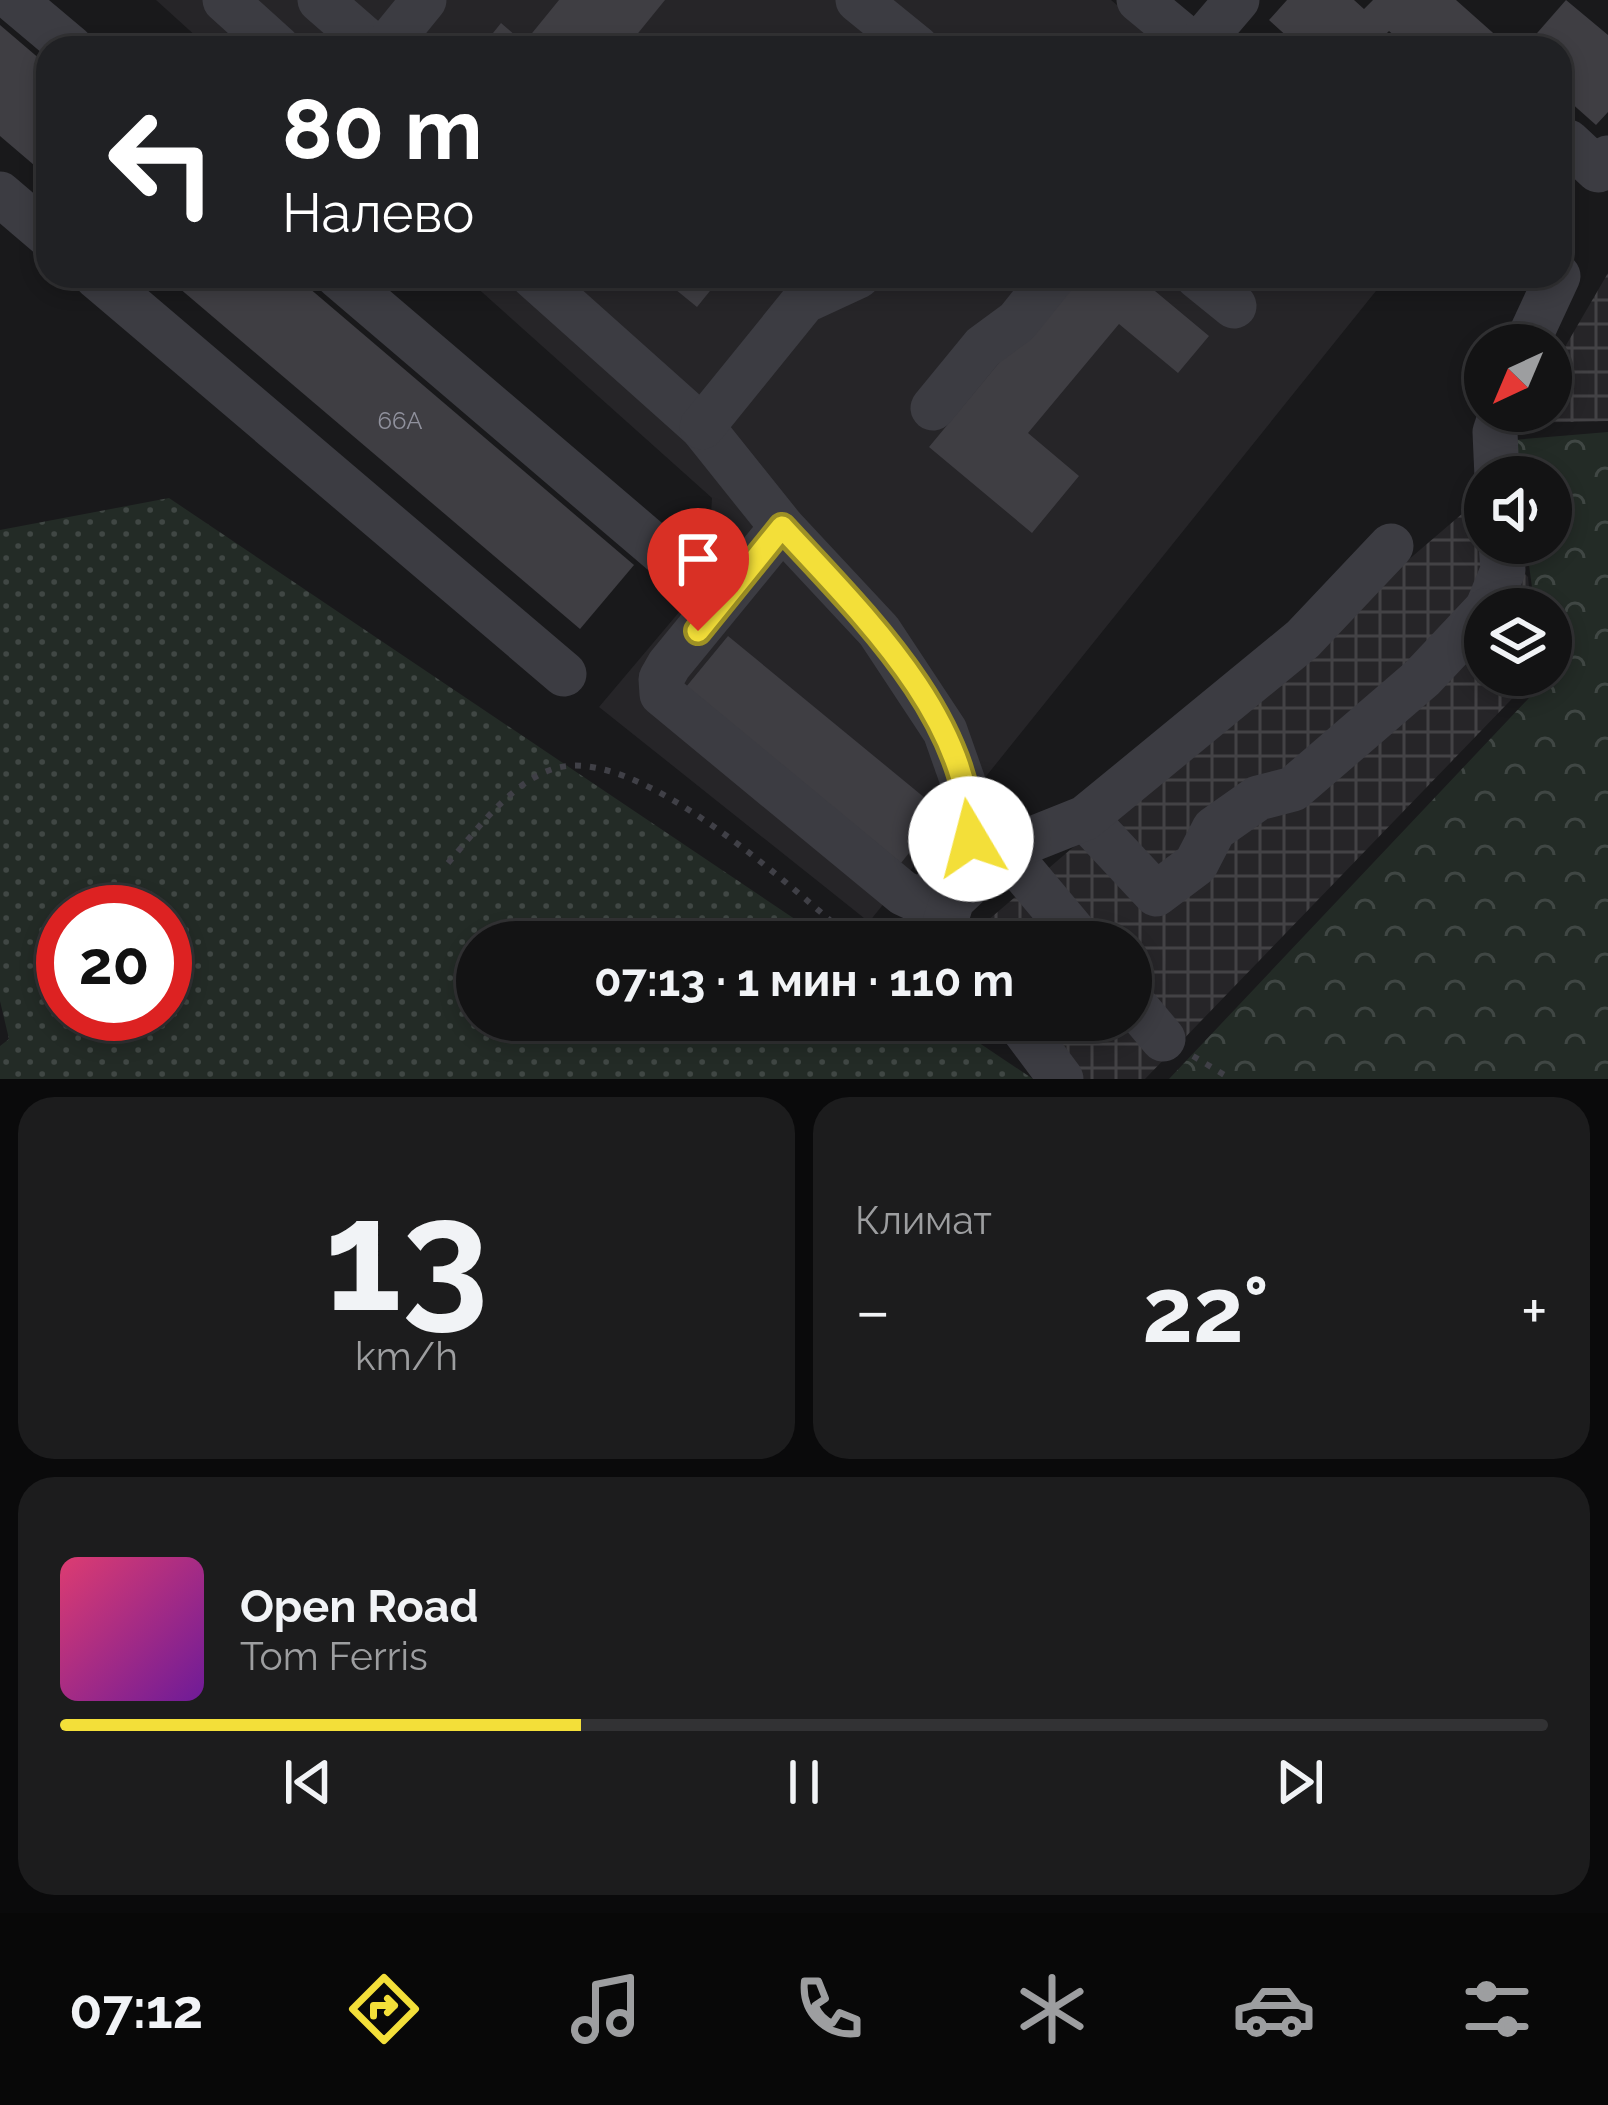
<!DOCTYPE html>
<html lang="ru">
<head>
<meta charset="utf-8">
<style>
	:root { --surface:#131314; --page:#1c1c1d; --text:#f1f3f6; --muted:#9d9ea0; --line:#323234; --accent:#f3df39 }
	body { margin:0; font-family:Raleway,sans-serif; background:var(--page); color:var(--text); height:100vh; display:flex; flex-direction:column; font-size:45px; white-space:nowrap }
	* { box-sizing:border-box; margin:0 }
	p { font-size:39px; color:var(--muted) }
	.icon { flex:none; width:66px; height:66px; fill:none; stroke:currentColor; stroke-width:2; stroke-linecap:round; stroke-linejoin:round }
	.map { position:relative; height:1079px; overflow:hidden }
	.panel { display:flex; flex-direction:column; gap:18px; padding:18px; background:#0a0a0b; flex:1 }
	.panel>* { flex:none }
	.guide { position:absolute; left:36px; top:36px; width:1536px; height:252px; border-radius:36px; box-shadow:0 6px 18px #0003,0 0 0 3px var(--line); background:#202124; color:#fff; overflow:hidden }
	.needle { width:78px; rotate:224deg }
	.buttons { position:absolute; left:1464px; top:324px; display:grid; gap:24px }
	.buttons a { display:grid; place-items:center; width:108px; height:108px; border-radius:50%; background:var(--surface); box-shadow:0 6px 18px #0003,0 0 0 3px var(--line); font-size:60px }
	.speed { position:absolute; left:36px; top:885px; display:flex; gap:24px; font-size:60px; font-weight:700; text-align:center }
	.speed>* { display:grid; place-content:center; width:156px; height:156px; border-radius:50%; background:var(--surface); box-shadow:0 6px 18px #0003,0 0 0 3px var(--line); line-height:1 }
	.speed .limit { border:18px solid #d22; background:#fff; color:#111 }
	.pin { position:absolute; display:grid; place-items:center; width:102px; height:102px; color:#fff; margin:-123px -51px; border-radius:50% 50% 50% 0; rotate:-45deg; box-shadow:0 0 12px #0007 }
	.pin .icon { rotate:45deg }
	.me { position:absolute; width:132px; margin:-66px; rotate:352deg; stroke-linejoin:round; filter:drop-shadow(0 0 9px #0008) }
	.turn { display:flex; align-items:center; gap:42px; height:252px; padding:0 48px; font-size:54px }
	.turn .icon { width:156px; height:156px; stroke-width:2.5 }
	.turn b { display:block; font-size:84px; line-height:102px }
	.big { font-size:90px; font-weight:700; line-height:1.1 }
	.panel .widget { flex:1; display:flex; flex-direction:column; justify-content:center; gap:18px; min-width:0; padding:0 42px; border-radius:36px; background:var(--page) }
	.panel .dial { align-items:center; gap:0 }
	.dial b { font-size:156px; line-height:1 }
	.song { display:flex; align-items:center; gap:36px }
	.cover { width:144px; height:144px; border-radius:18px; background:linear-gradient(135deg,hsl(340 70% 55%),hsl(280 70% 35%)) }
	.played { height:12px; border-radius:6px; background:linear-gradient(90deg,var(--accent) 35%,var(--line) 35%) }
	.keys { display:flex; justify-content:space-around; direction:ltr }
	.heat { display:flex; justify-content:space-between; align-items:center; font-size:66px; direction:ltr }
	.panel .tiles { flex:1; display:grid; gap:18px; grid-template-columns:1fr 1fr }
	.widget:last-child { grid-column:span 2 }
	.trip { position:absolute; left:456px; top:921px; width:696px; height:120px; border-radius:60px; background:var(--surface); box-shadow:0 6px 18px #0003,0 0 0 3px var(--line); font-weight:700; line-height:120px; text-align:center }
	.tab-bar { display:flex; height:192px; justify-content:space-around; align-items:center; background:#080808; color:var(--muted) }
	.tab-bar .icon { width:84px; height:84px }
	.tab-bar .current { color:var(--accent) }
	.tab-bar b { font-size:54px; color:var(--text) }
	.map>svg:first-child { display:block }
</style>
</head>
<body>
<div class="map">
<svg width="1608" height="1079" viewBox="0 0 1608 1079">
	<defs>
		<pattern id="industrial-grid" width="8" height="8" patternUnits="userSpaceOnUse" patternTransform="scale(3)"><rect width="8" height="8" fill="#262528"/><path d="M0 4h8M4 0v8" fill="none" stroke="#434245"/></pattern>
		<pattern id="forest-crowns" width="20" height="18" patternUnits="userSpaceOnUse" patternTransform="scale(3)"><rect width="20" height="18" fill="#232b26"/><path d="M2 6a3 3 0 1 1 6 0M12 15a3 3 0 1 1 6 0" fill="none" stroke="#404744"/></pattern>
		<pattern id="garden-dots" width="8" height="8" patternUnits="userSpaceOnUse" patternTransform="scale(3)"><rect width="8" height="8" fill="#232b26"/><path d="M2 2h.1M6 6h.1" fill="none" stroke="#404744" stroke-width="1.8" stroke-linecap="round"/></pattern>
	</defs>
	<rect width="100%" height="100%" fill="#19191b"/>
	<g fill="#262528">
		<path d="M156 0H1111L1168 48H209Z"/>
		<path d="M464 276H1388L869 922 599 707 707 579 712 498Z"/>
	</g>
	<g fill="url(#industrial-grid)">
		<path d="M1608 273V421L1521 423 1528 411H1551V371Z"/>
		<path d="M1463 513 1528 577 1531 609H1485V675H1535L1145 1079H1082L1033 1020H1131V942H969L966 939Z"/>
	</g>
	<path fill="url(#forest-crowns)" d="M1608 432V1079H1169L1544 682V675H1551V609H1535L1526 543H1551V477H1518L1513 440Z"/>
	<path fill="url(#garden-dots)" fill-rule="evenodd" d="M169 498 829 942H477V1020H945L1033 1079H0V1046L9 1039 0 1001V530ZM63 912H165V1014H63Z"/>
	<g fill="#3f3e43">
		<path d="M559 0H665L626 48H481L501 23 524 43Z"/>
		<path d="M1287 0H1354L1364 9 1373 0H1456L1510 48H1408L1389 31 1385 35 1393 42 1388 48H1300L1269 20Z"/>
		<path d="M1566 0 1608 35V112L1596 125 1560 93V48H1524Z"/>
		<path d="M0 25 48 66V177L0 136Z"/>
		<path d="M165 276H295L634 565 580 629Z"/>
		<path d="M659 276H722L697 307Z"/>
		<path d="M1071 276H1137L1209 336 1178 373 1119 324 1028 433 1079 476 1032 533 929 447Z"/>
		<path d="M728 636 942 812 901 863 686 687Z"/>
	</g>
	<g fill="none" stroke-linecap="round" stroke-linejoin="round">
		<g stroke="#404047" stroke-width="6" stroke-dasharray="6 9" stroke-linecap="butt">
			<path d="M448 863C476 831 509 785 550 770 633 738 794 890 855 942"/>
			<path d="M1193 1056 1231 1079"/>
		</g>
		<g stroke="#3c3c42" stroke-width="45">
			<path d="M14 0 71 48"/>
			<path d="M225 0 278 48"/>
			<path d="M320 0 375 48"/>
			<path d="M858 0 917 48"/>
			<path d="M1139 0 1197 48"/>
			<path d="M385 48 424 0"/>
			<path d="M1196 48 1237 0"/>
			<path d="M1560 151 1568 142 1598 170 1608 158"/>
			<path d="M0 194 48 235"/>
			<path d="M96 276 564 674"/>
			<path d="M338 276 665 555"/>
			<path d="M533 276 702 427 782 527 879 631 945 731 963 782 971 820V839L964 856 926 898 918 900 903 893 662 694 661 679 669 665 782 527"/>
			<path d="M1197 276 1234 306"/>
			<path d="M1526 345 1558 276"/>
			<path d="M933 408 983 347 1017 322 1054 276"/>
			<path d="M702 427 804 301 858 276"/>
			<path d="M1497 477 1495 432 1502 411"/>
			<path d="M1487 609 1503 570 1501 543"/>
			<path d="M1085 818 1156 894 1196 864 1214 829 1258 798 1293 789 1422 678 1485 611"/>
			<path d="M1005 850 1082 942"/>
			<path d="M953 942 944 926 952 900 1005 850 1085 818 1303 639 1391 546"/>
			<path d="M1131 1001 1163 1039"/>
			<path d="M1017 1020 1061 1079"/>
		</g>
	</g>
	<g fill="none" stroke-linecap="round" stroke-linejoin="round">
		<defs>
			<path id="route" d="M698 631 782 527C859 611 971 717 971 839"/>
		</defs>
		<use href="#route" stroke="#9e9125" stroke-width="30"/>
		<use href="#route" stroke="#f3df39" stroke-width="21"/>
	</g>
	<g text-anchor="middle" stroke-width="12" stroke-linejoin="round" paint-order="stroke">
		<g font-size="24" fill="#90919d">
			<text x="400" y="429">66А</text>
		</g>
	</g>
</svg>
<div class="buttons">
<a><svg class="needle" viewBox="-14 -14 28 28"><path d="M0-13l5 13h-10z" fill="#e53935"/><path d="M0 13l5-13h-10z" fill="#9d9ea0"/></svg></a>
<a><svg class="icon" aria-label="sound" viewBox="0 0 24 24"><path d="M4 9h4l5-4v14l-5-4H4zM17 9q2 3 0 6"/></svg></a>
<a><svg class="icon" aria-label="layers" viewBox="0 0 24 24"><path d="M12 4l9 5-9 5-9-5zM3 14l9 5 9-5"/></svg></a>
</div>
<div class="speed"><div class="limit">20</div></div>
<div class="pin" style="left:698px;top:631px;background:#d93025"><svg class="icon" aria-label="arrive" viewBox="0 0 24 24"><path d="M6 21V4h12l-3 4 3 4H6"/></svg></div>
<svg class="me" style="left:971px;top:839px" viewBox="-20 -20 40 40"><circle r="19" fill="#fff"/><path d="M0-13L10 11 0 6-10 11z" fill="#f3df39"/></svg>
<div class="trip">07:13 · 1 мин · 110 m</div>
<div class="guide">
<div class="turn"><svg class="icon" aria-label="left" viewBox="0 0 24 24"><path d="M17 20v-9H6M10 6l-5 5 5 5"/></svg><div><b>80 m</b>Налево</div></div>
</div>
</div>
<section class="panel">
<div class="tiles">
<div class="widget dial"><b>13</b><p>km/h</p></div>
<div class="widget"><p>Климат</p>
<div class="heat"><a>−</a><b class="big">22°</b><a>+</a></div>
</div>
<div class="widget">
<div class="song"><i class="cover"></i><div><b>Open Road</b><p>Tom Ferris</p></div></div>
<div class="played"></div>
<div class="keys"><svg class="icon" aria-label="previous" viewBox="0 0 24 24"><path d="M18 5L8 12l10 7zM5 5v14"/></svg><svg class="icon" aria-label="pause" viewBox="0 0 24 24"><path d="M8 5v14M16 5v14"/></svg><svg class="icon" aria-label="next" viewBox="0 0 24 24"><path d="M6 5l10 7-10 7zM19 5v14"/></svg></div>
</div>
</div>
</section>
<nav class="tab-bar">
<b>07:12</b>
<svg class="icon current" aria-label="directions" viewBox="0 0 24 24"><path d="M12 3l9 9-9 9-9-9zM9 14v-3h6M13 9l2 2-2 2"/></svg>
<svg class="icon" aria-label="music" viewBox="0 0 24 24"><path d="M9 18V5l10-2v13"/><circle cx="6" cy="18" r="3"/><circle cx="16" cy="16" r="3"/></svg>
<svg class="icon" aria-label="phone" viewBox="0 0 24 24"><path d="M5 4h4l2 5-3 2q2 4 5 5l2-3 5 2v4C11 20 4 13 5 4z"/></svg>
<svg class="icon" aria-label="climate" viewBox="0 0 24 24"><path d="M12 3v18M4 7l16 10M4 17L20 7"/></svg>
<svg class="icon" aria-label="car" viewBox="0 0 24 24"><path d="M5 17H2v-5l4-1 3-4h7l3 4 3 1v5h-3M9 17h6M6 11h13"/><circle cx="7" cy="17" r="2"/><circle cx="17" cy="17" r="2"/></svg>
<svg class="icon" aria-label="filters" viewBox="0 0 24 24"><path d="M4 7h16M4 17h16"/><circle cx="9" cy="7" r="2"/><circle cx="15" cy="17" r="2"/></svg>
</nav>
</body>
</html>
